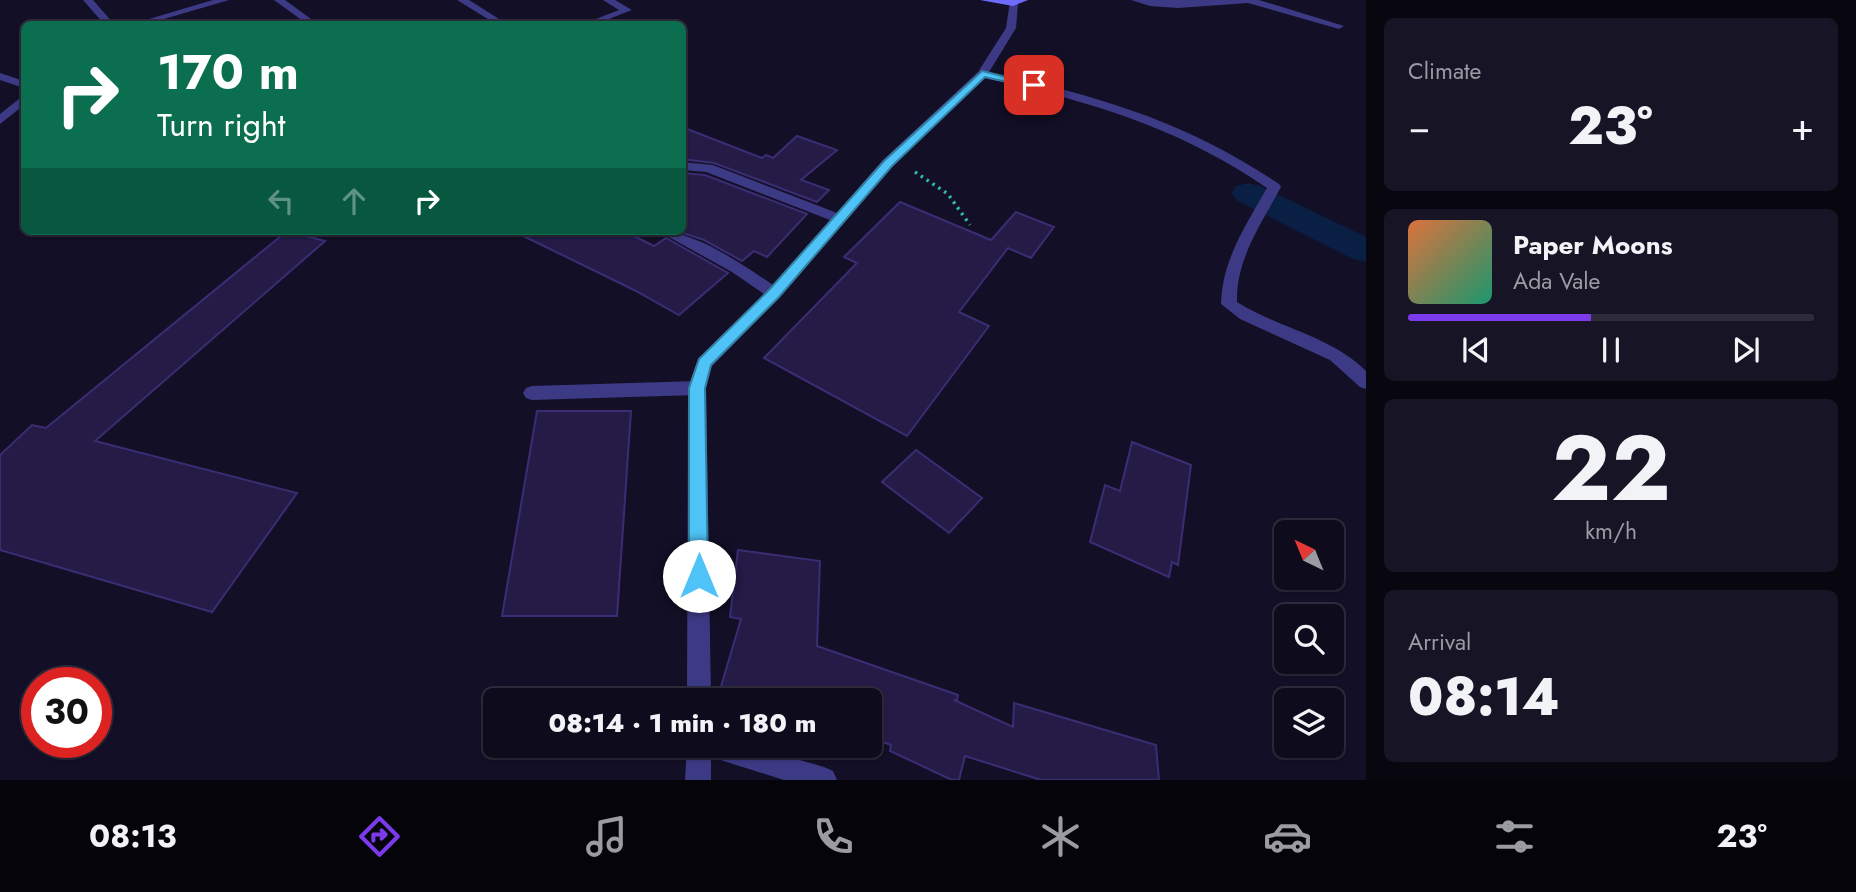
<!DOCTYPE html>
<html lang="en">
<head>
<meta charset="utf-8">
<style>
	:root { --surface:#0e0b1c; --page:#171425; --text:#f1f3f6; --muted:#9b9ba3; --line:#2e2b3b; --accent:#7c3aed }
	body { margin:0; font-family:Jost,sans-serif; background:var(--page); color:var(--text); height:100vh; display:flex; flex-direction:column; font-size:26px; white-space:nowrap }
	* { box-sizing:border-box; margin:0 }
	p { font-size:23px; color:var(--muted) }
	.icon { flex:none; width:38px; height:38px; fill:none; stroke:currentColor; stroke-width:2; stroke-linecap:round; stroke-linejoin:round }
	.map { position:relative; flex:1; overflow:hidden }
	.side { display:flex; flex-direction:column; gap:18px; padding:18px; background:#08060f; width:490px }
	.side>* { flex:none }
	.hud { position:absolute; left:21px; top:21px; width:665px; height:214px; border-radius:10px; box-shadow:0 2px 5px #0004,0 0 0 2px var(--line); background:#0b6e4f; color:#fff; overflow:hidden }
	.needle { width:46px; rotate:317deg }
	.fabs { position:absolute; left:1274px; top:520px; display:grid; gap:14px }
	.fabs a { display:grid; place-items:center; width:70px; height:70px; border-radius:10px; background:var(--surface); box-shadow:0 2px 5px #0004,0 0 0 2px var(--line); font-size:35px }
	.speed { position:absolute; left:21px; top:667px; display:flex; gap:14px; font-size:35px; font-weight:700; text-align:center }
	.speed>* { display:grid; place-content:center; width:91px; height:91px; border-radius:50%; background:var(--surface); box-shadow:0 2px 5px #0004,0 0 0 2px var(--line); line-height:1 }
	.speed .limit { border:10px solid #d22; background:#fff; color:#111 }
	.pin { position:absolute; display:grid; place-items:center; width:60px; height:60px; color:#fff; margin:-30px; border-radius:14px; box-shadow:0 4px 10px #0006 }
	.me { position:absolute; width:77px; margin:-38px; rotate:0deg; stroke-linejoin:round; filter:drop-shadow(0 0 5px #0008) }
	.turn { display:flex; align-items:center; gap:24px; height:147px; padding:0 21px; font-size:32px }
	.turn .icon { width:91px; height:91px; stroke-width:2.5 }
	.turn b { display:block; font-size:49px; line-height:60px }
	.lanes { display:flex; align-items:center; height:66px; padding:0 21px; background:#0003; justify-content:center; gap:35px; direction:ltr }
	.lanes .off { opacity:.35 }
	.big { font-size:52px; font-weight:800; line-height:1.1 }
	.side .card { flex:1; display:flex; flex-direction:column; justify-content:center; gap:10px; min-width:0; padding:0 24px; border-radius:10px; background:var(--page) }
	.side .dial { align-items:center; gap:0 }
	.dial b { font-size:91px; line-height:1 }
	.song { display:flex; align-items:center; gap:21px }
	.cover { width:84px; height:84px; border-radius:10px; background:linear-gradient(135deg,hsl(20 70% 55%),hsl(160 70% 35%)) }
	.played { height:7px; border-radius:4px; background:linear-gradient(90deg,var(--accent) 45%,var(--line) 45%) }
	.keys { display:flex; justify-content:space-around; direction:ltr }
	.heat { display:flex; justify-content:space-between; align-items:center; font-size:38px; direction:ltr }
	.trip { position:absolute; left:483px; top:688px; width:399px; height:70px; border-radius:10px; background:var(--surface); box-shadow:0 2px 5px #0004,0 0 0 2px var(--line); font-weight:800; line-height:70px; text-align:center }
	.tabs { display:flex; height:112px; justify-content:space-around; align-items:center; background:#06040b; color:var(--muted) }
	.tabs .icon { width:49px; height:49px }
	.tabs .current { color:var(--accent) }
	.tabs b { font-size:32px; color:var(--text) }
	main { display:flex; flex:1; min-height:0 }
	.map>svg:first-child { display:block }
</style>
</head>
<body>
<main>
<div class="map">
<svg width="1366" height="780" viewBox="0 0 1366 780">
	<rect width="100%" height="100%" fill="#130f26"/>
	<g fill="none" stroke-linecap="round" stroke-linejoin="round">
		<path fill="#0a1f44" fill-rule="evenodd" d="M1248 183 1260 186 1366 237V262L1353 259 1236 200 1232 193 1236 186Z"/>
	</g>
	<g fill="#241b47" stroke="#3b2d73" stroke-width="2">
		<path d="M682 127 762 158 766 155 773 158 797 136 837 150 801 180 829 190 817 202 714 163 682 159Z"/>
		<path d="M682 173 705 175 807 214 767 257 754 251 742 261 704 240 677 231H682Z"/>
		<path d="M900 202 991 240 1016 212 1054 227 1031 258 1008 248 959 312 989 326 907 436 764 358 857 263 844 257Z"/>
		<path d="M287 231 325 241 95 441 297 493 212 612 0 550V455L32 425 46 428Z"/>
		<path d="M513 231H624L654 246 666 238 728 273 679 315 634 290Z"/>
		<path d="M537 411H631L617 616H502Z"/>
		<path d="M1132 442 1191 465 1178 565 1172 562 1169 577 1090 542 1105 485 1120 491Z"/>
		<path d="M916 450 982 498 949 533 882 482Z"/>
		<path d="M738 550 820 561 817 646 958 695 957 700H954L1013 727 1014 703 1156 745 1159 780H1041L965 756 959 780H952L890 751 891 745 870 737V700H717L741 619 730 617Z"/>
	</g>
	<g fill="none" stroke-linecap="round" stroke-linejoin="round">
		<path stroke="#2fb8b0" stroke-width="3.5" stroke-dasharray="2.5 4.5" stroke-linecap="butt" d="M915 172 948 194 970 225"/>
		<path fill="#3d3a85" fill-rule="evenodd" d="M697 381 703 383 706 388 703 393 697 395 532 400 526 398 523 393 526 388 532 386Z"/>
		<g fill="#3d3a85" fill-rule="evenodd">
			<path d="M83 0H93L114 24H104Z"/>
			<path d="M213 0H229L147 24H132Z"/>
			<path d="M274 0H285L318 24H307Z"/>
			<path d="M457 0H469L507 24H496Z"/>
			<path d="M603 0H615L632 10 596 24H583L619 10Z"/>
			<path d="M1131 0H1259L1344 26 1339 29 1248 3 1178 8 1150 6Z"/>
			<path d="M1010 1 1018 3 1016 28 989 72C1098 96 1185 121 1279 184L1281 187C1261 224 1236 259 1237 302 1278 328 1331 336 1366 371V389L1360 387 1330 360 1240 319 1221 304C1222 260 1246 225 1267 188 1178 127 1089 101 984 78L893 166 780 297 712 366 706 388 711 700H687L688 388 698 359 764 294 732 272 658 231C695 231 742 264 773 285L830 220 706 172 682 170V162L713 165 837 213 883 160 978 72 1006 28Z"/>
			<path d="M0 73 24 81V88L0 80Z"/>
			<path d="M24 95V105L0 124V114Z"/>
			<path d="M687 746H752L824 767 833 771 837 780H784L711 757V780H685Z"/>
		</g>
		<path fill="#6f6bff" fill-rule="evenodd" d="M980 0H1028L1013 6Z"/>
	</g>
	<path fill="#4fc3f7" stroke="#337fa1" stroke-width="2" d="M982 71 1039 85 1034 88 985 77 892 166 779 297 711 365 705 388 708 576 705 583 699 585 692 583 689 576V388L699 359 769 290 884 161Z"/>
</svg>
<div class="fabs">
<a><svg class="needle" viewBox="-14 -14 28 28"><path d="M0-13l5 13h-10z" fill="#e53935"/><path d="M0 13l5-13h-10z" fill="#9b9ba3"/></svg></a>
<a><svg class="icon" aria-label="search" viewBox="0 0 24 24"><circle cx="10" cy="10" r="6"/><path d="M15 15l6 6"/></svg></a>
<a><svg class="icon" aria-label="layers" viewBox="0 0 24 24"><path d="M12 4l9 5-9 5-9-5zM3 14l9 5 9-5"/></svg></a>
</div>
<div class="speed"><div class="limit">30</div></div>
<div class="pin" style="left:1034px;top:85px;background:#d93025"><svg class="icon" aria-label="arrive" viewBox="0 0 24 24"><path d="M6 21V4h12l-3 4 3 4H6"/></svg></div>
<svg class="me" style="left:699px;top:576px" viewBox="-20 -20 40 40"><circle r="19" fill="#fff"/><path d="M0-13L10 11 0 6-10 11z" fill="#4fc3f7"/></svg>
<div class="trip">08:14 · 1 min · 180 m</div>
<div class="hud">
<div class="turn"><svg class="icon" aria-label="right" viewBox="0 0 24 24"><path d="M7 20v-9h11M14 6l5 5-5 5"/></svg><div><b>170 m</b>Turn right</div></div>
<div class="lanes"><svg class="icon off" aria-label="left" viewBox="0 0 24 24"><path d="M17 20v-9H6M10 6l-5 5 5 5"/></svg><svg class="icon off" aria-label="ahead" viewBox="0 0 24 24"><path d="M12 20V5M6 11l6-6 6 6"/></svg><svg class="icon" aria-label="right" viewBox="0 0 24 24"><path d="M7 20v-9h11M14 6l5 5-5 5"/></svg></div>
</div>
</div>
<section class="side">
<div class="card"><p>Climate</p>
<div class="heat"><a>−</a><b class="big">23°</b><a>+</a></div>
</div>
<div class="card">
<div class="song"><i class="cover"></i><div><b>Paper Moons</b><p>Ada Vale</p></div></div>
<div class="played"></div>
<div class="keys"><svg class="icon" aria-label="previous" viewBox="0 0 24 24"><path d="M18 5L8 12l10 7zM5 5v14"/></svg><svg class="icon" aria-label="pause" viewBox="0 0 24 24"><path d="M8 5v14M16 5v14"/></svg><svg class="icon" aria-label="next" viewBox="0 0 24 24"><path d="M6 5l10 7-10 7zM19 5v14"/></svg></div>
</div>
<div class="card dial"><b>22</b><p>km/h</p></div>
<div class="card"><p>Arrival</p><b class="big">08:14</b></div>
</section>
</main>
<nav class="tabs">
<b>08:13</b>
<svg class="icon current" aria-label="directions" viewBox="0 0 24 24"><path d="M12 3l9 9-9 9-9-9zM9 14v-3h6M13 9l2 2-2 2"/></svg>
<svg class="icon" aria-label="music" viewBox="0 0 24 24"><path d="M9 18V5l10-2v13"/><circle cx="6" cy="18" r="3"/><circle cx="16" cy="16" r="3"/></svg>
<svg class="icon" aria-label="phone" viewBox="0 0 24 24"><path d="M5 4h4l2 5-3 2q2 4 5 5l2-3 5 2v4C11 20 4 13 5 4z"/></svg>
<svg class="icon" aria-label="climate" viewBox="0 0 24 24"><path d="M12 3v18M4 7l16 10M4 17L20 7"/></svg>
<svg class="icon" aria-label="car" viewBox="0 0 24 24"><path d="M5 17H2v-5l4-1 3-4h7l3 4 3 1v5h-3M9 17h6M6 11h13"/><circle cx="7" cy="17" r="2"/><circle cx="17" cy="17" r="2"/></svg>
<svg class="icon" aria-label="filters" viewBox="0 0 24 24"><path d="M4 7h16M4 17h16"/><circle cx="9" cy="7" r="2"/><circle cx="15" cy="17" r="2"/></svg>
<b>23°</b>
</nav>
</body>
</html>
